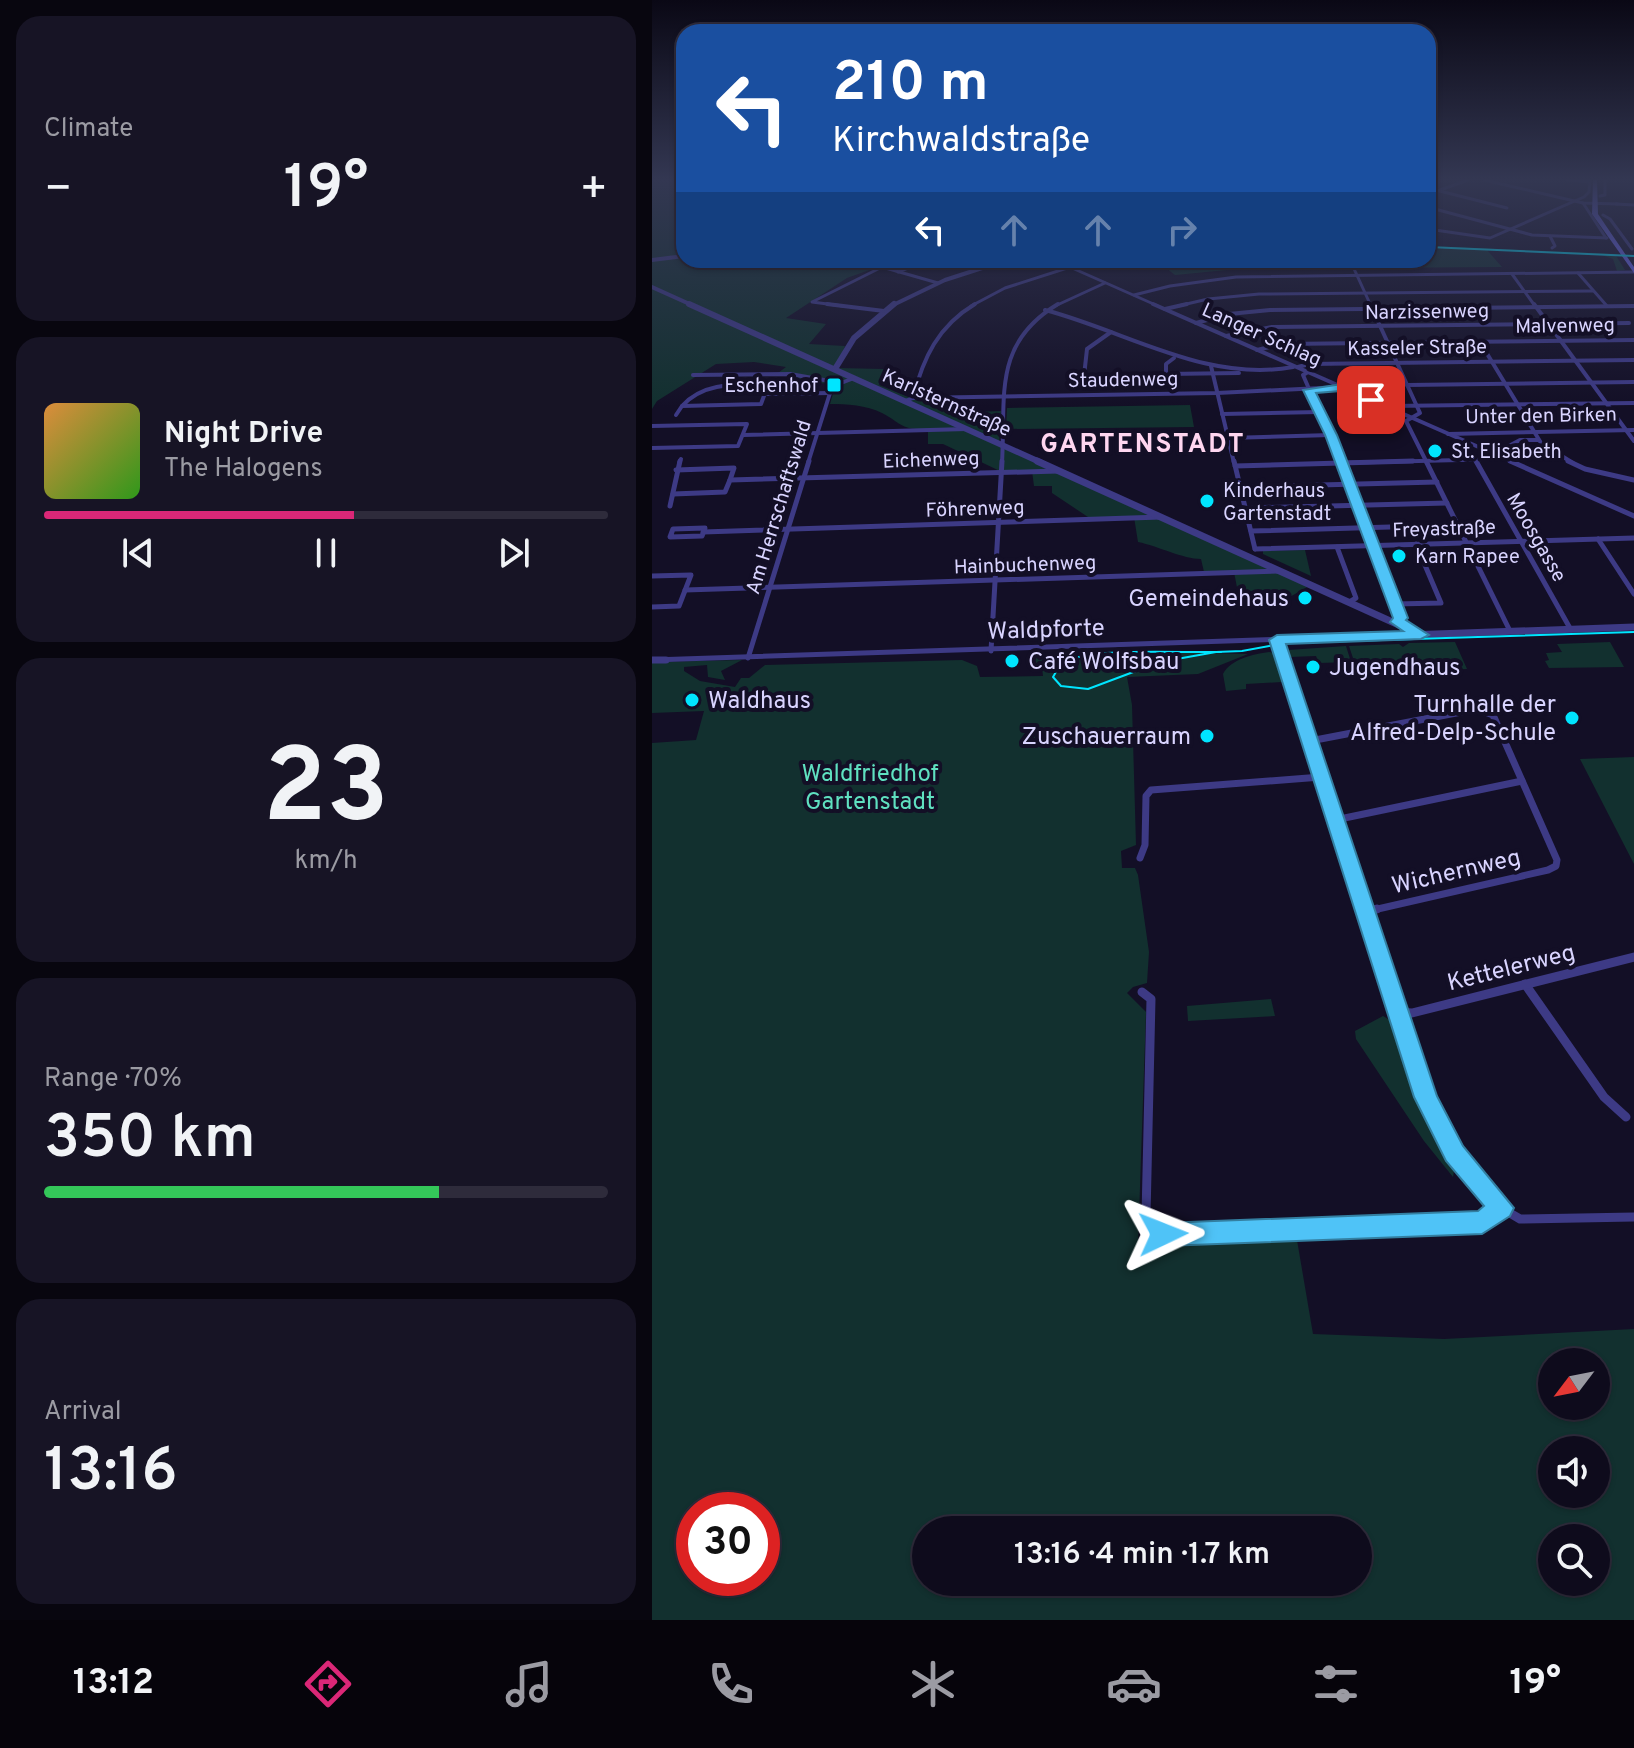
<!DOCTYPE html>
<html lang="en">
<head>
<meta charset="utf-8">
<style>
	:root { --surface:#0e0b1c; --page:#171425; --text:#f1f3f6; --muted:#9b9ba3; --line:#2e2b3b; --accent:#db2777 }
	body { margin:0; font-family:Overpass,sans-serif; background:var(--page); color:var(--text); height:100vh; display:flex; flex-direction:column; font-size:30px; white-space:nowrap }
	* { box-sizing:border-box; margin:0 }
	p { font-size:26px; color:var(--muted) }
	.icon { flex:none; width:44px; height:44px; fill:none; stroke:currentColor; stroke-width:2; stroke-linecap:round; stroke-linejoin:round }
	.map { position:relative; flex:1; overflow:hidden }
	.sheet { display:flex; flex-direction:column; gap:16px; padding:16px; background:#08060f; width:652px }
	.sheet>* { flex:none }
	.banner { position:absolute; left:24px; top:24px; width:760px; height:244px; border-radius:24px; box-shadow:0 2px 6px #0004,0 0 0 2px var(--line); background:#1a4fa0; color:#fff; overflow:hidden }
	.needle { width:52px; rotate:238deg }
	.controls { position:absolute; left:886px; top:1348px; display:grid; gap:16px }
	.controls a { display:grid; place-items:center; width:72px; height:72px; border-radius:50%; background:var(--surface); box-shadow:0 2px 6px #0004,0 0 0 2px var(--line); font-size:40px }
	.speed { position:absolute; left:24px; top:1492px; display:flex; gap:16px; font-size:40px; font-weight:700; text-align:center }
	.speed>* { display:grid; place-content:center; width:104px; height:104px; border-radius:50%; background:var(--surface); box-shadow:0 2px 6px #0004,0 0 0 2px var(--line); line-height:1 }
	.speed .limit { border:12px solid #d22; background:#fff; color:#111 }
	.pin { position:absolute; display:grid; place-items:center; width:68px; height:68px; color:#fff; margin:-34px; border-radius:16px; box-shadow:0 4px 12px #0006 }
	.me { position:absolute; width:88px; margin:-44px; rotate:88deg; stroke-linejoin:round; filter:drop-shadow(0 0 6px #0008) }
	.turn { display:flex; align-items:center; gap:28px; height:168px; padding:0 24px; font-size:36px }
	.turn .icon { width:104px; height:104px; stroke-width:2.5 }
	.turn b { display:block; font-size:56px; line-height:68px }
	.lanes { display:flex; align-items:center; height:76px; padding:0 24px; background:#0003; justify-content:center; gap:40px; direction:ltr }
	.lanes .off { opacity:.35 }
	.big { font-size:60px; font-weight:600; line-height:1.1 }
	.sheet .widget { flex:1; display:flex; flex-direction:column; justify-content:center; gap:12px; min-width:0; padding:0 28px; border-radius:24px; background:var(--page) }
	.sheet .dial { align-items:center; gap:0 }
	.dial b { font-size:104px; line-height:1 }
	.song { display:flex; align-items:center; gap:24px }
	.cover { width:96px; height:96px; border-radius:12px; background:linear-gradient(135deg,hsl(30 70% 55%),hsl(110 70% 35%)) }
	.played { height:8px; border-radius:4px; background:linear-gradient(90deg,var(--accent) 55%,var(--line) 55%) }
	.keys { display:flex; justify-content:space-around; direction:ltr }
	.heat { display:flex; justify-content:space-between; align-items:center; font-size:44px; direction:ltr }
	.charge { height:12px; border-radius:6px; background:linear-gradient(90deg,#34c759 70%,var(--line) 0) }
	.trip { position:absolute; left:260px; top:1516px; width:460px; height:80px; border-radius:40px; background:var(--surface); box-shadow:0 2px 6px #0004,0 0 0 2px var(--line); font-weight:600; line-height:80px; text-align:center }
	.menu { display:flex; height:128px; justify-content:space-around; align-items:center; background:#06040b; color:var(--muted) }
	.menu .icon { width:56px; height:56px }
	.menu .on { color:var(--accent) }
	.menu b { font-size:36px; color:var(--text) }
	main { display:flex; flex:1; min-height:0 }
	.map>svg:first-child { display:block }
</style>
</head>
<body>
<main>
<section class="sheet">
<div class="widget"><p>Climate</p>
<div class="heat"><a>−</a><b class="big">19°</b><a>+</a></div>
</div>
<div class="widget">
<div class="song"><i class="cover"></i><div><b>Night Drive</b><p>The Halogens</p></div></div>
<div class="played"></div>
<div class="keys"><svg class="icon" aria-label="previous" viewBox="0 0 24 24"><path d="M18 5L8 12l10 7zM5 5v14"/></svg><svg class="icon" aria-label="pause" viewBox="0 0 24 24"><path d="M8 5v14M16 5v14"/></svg><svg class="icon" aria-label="next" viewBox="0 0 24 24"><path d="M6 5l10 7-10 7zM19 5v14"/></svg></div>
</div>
<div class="widget dial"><b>23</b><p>km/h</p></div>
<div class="widget"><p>Range · 70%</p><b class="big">350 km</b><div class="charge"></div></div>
<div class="widget"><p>Arrival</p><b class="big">13:16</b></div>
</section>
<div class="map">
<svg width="982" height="1620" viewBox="0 0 982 1620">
	<rect width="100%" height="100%" fill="#130f26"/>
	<g fill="#12302f" fill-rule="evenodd">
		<path d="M0 180H32V256L16 259 245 260 195 278 134 318 174 324 157 344 193 346 185 368 232 369 227 385 261 399H299V406L323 405V412L349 411 347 445 657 586 629 602 588 603 582 572H552L549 559C531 559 506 546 486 542L482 517 439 519 400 493V486H382L380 471 350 472 291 444H276V429C247 430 250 423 230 413 214 405 195 404 178 404L184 383 135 384 138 373H126L134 367 102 362 64 364 5 401 0 409Z"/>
		<path d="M776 246 963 254 973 270 965 271 961 259 950 255 835 250 850 267 713 268 708 260H776V249H798Z"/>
		<path d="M504 260H678L679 266 624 267 617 260 595 261 596 268 523 275Z"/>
		<path d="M538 405 542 427 354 429 355 408Z"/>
		<path d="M653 550 659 576 611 554V551Z"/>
		<path d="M803 642 815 669 706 673 697 646 747 644 751 647 757 643Z"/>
		<path d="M958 642 972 667 897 668 893 661 897 660 894 653 910 652 905 644Z"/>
		<path d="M694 646 699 662 667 663 664 656 638 657 636 650Z"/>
		<path d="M512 652 596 654 546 674 475 677 480 705 484 845 469 851 470 868H483L486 875 497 952 495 983 481 987 475 993 494 1012 486 1245 645 1240 661 1334 792 1339 982 1329V1620H0V743L44 740 52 711 0 713V662L90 660 69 671 73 680 56 677 55 665 32 667V671L48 681 83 687 89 678H97L113 665 310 660 325 666 328 677 391 676 390 667 376 666V656L432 660 512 657ZM900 1362H944V1406H900ZM900 1450H944V1494H900ZM42 1510H110V1578H42ZM274 1530H706V1582H274ZM900 1538H944V1582H900Z"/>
		<path d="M617 652 623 653 630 682 594 684V689L574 691 571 674C579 659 601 654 617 652Z"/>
		<path d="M982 757V864L928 759Z"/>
		<path d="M619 999 623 1016 536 1021 535 1006Z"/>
		<path d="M731 1016 738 1020C755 1074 772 1123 802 1171L801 1177 772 1141 704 1039 703 1031Z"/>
	</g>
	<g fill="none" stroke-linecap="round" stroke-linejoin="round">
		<g stroke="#3d3a85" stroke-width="3">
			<path d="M832 180 931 203 966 204"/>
			<path d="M915 180 938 182"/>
			<path d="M776 188 855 208"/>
			<path d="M788 190 816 180"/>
			<path d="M948 196 953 195V180"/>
			<path d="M931 203 954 238"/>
			<path d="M964 204 982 205"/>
			<path d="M779 208 880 235 955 238"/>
			<path d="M951 215 958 219 980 249"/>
			<path d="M776 229 838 238 932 197 937 192 938 180"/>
			<path d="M898 236 903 246 900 248"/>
			<path d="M402 260 506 306"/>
			<path d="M698 260 719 306"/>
			<path d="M246 272 266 264H253L259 266"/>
			<path d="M926 273 955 306"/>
			<path d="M860 274 883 306"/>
			<path d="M482 295 518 286 584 277 982 272"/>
			<path d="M191 306 160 302 230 267 286 283"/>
			<path d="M319 306 353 288 437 261"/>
			<path d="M403 306 453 283"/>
			<path d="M526 306 556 299 607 294 941 291"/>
		</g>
		<g stroke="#3d3a85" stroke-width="4">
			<path d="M175 304 232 311"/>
			<path d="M501 304 863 463"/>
			<path d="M718 304 768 413 754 421 775 463"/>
			<path d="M882 304 982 441"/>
			<path d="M513 309 535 304"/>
			<path d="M393 310C474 331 554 383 641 367"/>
			<path d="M544 323 577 314 618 310 982 306"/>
			<path d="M574 336 620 327 977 323"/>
			<path d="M828 342 889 443 921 463"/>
			<path d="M605 350 630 344 982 340"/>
			<path d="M522 358 514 364V374L587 373"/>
			<path d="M559 366 582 463"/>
			<path d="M646 367 657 364 982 360"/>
			<path d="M656 372 651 375 667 412"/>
			<path d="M41 375 138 374 189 383"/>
			<path d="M435 379 432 376 435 349 459 332"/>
			<path d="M116 385 109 404 30 406C53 381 85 385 116 385Z"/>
			<path d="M755 385 982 382"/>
			<path d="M113 394 178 393"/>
			<path d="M261 398C271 358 286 326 323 304"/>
			<path d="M253 401 261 398 565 393 689 387"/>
			<path d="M739 406 982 403"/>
			<path d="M570 414 667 412"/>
			<path d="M24 415 30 406"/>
			<path d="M671 423 689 463"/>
			<path d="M0 426 95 424 86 446 0 448"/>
			<path d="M796 434 982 430"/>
			<path d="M91 435 315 429"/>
			<path d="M576 438 679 435"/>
			<path d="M840 455 868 440H886"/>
			<path d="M823 460 825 463"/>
			<path d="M27 463 29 459"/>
			<path d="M156 463 178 393 184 385 202 378"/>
			<path d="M350 463C354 395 340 344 406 304"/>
			<path d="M685 463 849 459"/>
		</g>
		<g stroke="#3d3a85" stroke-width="5">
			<path d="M582 461 603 549"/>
			<path d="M689 461 749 618 746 622"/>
			<path d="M774 461 858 631"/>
			<path d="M824 461 919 630"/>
			<path d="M858 461 982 516"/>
			<path d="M916 461 933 469 982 480"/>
			<path d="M583 466 761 461"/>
			<path d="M24 470 82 468 78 480"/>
			<path d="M588 487 785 482"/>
			<path d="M21 494 73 492 78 480 406 471"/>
			<path d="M18 506 28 461"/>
			<path d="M593 508 795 503"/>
			<path d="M53 528 50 536 18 537 21 529Z"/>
			<path d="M599 531 806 525"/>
			<path d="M51 532 509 517"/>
			<path d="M946 539 982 594"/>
			<path d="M685 547 704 598 699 601"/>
			<path d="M603 549 982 538"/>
			<path d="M0 576 39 575 27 606 0 607"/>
			<path d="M33 590 627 571"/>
			<path d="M743 604 789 603 764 544"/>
			<path d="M625 640 632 662"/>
			<path d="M339 651 350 461"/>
			<path d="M96 658 157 461"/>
			<path d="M0 660 756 635"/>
		</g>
		<g stroke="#3d3a85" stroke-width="7">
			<path d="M0 660H14"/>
			<path d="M631 660 713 911"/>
			<path d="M658 741 825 709 841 715 905 860 904 866 896 870 717 911"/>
			<path d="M683 820 870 781"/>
			<path d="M488 858 493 845 494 796 499 790 669 777"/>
		</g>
		<g stroke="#3d3a85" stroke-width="9">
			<path d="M713 909C725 948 738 987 751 1026 774 1097 797 1181 868 1219L982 1217"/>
			<path d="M713 912 725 909"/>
			<path d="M873 984 952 1097 974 1117"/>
			<path d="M490 992 499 999 494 1216 499 1225"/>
			<path d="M746 1012 760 1013 982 957"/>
			<path d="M740 1225 830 1222 849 1208"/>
		</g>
		<path stroke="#3d3a85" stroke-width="11" d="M498 1223 503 1232 511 1234 794 1223"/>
		<g stroke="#3d3a85" stroke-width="4">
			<path d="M0 260 32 256"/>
			<path d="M0 287 42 306"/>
			<path d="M239 306 293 280 355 260"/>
		</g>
		<g stroke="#3d3a85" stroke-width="6">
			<path d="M37 304 390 463"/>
			<path d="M183 369 202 338 242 304"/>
		</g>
		<g stroke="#3d3a85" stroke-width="7">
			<path d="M385 461 769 635"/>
			<path d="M752 625 756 635 982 627"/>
		</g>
		<path fill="#6f6bff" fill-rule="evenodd" d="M941 180H945L946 214 982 267V273L940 214Z"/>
		<g stroke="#00e5ff" stroke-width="2">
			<path d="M776 247 982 256"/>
			<path d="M564 652 508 662 436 689 409 686 401 677C404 672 407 665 412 662 439 647 530 653 564 652Z"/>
			<path d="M564 652H569"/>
			<path d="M564 652 590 651 634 643 982 632"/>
		</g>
	</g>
	<linearGradient id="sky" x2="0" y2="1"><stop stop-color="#0a0815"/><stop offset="0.44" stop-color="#333752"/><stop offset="1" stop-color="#333752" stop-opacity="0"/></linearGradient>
	<rect width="982" height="407" fill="url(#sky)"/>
	<path fill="#4fc3f7" stroke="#337fa1" stroke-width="2" d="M690 384 725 400 715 402 689 391 664 393 685 435 756 618 754 620 777 635 769 639 634 644 785 1096 811 1146 862 1208 858 1216 830 1234 511 1246 502 1243 498 1234 502 1226 511 1223 826 1211 832 1206 794 1161 762 1097 617 640 625 635 751 631 738 622 741 618 673 435 651 390Z"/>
	<g fill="#00e5ff" stroke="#130f26" stroke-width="3">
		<rect x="174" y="377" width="16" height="16" rx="4"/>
		<circle cx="783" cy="451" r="8"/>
		<circle cx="555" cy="501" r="8"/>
		<circle cx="747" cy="556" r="8"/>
		<circle cx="653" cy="598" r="8"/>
		<circle cx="360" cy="661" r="8"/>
		<circle cx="661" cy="667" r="8"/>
		<circle cx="40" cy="700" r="8"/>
		<circle cx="920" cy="718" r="8"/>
		<circle cx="555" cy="736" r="8"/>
	</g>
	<g text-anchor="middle" stroke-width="8" stroke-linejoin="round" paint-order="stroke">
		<g font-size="20" fill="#d9d4ff" stroke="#130f26">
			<text transform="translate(775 311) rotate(-1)" y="7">Narzissenweg</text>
			<text transform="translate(913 325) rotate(-1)" y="7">Malvenweg</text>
			<text transform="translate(610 334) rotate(24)" y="7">Langer Schlag</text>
			<text transform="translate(765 347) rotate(-1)" y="7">Kasseler Straße</text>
			<text transform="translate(471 379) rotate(-1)" y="7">Staudenweg</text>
			<text transform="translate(295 402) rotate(24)" y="7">Karlsternstraße</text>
			<text transform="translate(889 415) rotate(-1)" y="7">Unter den Birken</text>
			<text transform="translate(279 459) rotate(-2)" y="7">Eichenweg</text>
			<text transform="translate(126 507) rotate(-73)" y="7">Am Herrschaftswald</text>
			<text transform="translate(323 508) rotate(-2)" y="7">Föhrenweg</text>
			<text transform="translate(792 528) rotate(-2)" y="7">Freyastraße</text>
			<text transform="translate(885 537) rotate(60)" y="7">Moosgasse</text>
			<text transform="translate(373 564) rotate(-2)" y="7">Hainbuchenweg</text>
		</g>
		<g font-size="20" fill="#d9d4ff" stroke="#130f26" text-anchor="start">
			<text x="166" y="392" text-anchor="end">Eschenhof</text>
			<text x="799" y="458">St. Elisabeth</text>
			<text x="571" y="497">Kinderhaus<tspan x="571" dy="23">Gartenstadt</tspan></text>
			<text x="763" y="563">Karn Rapee</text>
		</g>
		<g font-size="24" fill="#d9d4ff" stroke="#130f26" text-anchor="end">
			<text x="637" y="606">Gemeindehaus</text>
			<text x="376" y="669" text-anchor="start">Café Wolfsbau</text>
			<text x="677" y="675" text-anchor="start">Jugendhaus</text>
			<text x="56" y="708" text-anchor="start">Waldhaus</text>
			<text x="904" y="712">Turnhalle der<tspan x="904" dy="28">Alfred-Delp-Schule</tspan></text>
			<text x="539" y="744">Zuschauerraum</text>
		</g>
		<g font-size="24" fill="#d9d4ff" stroke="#130f26">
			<text transform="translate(394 629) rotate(-2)" y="8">Waldpforte</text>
			<text transform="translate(804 871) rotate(-13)" y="8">Wichernweg</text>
			<text transform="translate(859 967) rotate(-14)" y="8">Kettelerweg</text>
		</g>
		<g font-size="24" fill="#5fe0c0" stroke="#130f26">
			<text x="218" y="781">Waldfriedhof<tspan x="218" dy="28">Gartenstadt</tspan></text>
		</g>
		<g font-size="26" font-weight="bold" letter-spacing="2" fill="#ffd6f0" stroke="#130f26">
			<text x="491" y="452">GARTENSTADT</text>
		</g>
	</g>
</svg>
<div class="controls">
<a><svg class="needle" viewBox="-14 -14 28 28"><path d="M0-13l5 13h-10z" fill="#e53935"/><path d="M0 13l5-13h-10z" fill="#9b9ba3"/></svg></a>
<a><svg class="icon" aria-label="sound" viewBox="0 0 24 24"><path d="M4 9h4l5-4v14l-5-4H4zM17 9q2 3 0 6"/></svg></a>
<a><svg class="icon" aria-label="search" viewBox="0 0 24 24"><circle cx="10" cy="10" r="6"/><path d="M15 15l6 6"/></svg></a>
</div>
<div class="speed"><div class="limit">30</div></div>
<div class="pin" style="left:719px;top:400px;background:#d93025"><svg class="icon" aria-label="arrive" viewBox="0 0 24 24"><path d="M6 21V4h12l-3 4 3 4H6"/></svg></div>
<svg class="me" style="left:511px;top:1234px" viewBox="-20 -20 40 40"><path d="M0-17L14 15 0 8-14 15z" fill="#4fc3f7" stroke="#fff" stroke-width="4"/></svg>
<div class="trip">13:16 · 4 min · 1.7 km</div>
<div class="banner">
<div class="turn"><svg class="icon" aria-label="left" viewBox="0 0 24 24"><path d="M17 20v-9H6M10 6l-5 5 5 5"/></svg><div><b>210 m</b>Kirchwaldstraße</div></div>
<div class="lanes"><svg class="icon" aria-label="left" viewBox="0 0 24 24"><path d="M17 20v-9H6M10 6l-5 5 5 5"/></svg><svg class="icon off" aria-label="ahead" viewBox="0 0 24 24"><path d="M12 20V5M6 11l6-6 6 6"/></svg><svg class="icon off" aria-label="ahead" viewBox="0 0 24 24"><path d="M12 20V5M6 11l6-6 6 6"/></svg><svg class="icon off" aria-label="right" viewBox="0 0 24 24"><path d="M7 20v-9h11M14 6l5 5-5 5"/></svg></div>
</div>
</div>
</main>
<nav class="menu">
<b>13:12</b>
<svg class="icon on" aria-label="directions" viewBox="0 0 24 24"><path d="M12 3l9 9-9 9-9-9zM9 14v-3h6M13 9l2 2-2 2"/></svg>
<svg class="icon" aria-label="music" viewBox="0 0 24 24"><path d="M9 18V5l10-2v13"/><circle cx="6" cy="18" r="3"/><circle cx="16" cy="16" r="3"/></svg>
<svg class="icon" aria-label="phone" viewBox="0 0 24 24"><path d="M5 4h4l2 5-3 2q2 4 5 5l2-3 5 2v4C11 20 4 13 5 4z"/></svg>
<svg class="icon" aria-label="climate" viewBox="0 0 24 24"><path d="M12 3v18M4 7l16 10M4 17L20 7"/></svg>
<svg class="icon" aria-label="car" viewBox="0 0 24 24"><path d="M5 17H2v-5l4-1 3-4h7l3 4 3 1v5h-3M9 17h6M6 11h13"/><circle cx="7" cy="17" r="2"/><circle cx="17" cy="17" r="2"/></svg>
<svg class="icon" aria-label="filters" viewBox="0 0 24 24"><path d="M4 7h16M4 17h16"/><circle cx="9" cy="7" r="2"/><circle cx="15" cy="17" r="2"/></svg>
<b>19°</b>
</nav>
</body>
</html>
